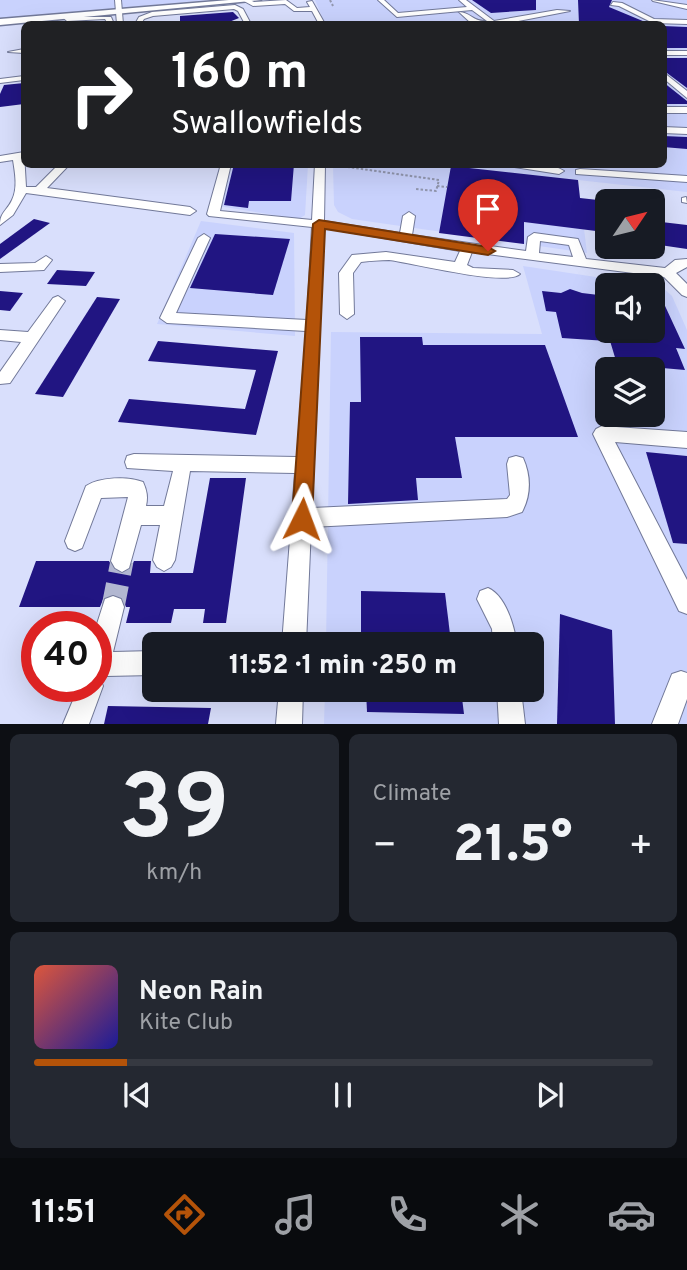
<!DOCTYPE html>
<html lang="en">
<head>
<meta charset="utf-8">
<style>
	:root { --surface:#171b24; --page:#242831; --text:#f1f3f6; --muted:#9ea1a6; --line:#363941; --accent:#b45309 }
	body { margin:0; font-family:Overpass,sans-serif; background:var(--page); color:var(--text); height:100vh; display:flex; flex-direction:column; font-size:26px; white-space:nowrap }
	* { box-sizing:border-box; margin:0 }
	p { font-size:23px; color:var(--muted) }
	.icon { flex:none; width:38px; height:38px; fill:none; stroke:currentColor; stroke-width:2; stroke-linecap:round; stroke-linejoin:round }
	.map { position:relative; height:724px; overflow:hidden }
	.side { display:flex; flex-direction:column; gap:10px; padding:10px; background:#0d0f14; flex:1 }
	.side>* { flex:none }
	.guide { position:absolute; left:21px; top:21px; width:646px; height:147px; border-radius:10px; box-shadow:0 7px 28px #0002; background:#202124; color:#fff; overflow:hidden }
	.needle { width:46px; rotate:55deg }
	.fabs { position:absolute; left:595px; top:189px; display:grid; gap:14px }
	.fabs a { display:grid; place-items:center; width:70px; height:70px; border-radius:10px; background:var(--surface); box-shadow:0 7px 28px #0002; font-size:35px }
	.speed { position:absolute; left:21px; top:611px; display:flex; gap:14px; font-size:35px; font-weight:700; text-align:center }
	.speed>* { display:grid; place-content:center; width:91px; height:91px; border-radius:50%; background:var(--surface); box-shadow:0 7px 28px #0002; line-height:1 }
	.speed .limit { border:10px solid #d22; background:#fff; color:#111 }
	.pin { position:absolute; display:grid; place-items:center; width:60px; height:60px; color:#fff; margin:-72px -30px; border-radius:50% 50% 50% 0; rotate:-45deg; box-shadow:0 0 7px #0007 }
	.pin .icon { rotate:45deg }
	.me { position:absolute; width:77px; margin:-38px; rotate:3deg; stroke-linejoin:round; filter:drop-shadow(0 0 5px #0008) }
	.turn { display:flex; align-items:center; gap:24px; height:147px; padding:0 35px; font-size:32px }
	.turn .icon { width:91px; height:91px; stroke-width:2.5 }
	.turn b { display:block; font-size:49px; line-height:60px }
	.big { font-size:52px; font-weight:800; line-height:1.1 }
	.side .card { flex:1; display:flex; flex-direction:column; justify-content:center; gap:10px; min-width:0; padding:0 24px; border-radius:10px; background:var(--page) }
	.side .dial { align-items:center; gap:0 }
	.dial b { font-size:91px; line-height:1 }
	.song { display:flex; align-items:center; gap:21px }
	.cover { width:84px; height:84px; border-radius:10px; background:linear-gradient(135deg,hsl(10 70% 55%),hsl(240 70% 35%)) }
	.played { height:7px; border-radius:4px; background:linear-gradient(90deg,var(--accent) 15%,var(--line) 15%) }
	.keys { display:flex; justify-content:space-around; direction:ltr }
	.heat { display:flex; justify-content:space-between; align-items:center; font-size:38px; direction:ltr }
	.side .tiles { flex:1; display:grid; gap:10px; grid-template-columns:1fr 1fr }
	.card:last-child { grid-column:span 2 }
	.trip { position:absolute; left:142px; top:632px; width:402px; height:70px; border-radius:10px; background:var(--surface); box-shadow:0 7px 28px #0002; font-weight:800; line-height:70px; text-align:center }
	.dock { display:flex; height:112px; justify-content:space-around; align-items:center; background:#090b0e; color:var(--muted) }
	.dock .icon { width:49px; height:49px }
	.dock .on { color:var(--accent) }
	.dock b { font-size:32px; color:var(--text) }
	.map>svg:first-child { display:block }
</style>
</head>
<body>
<div class="map">
<svg width="687" height="724" viewBox="0 0 687 724">
	<rect width="100%" height="100%" fill="#d9dffc"/>
	<g fill="#c9d2fd" fill-rule="evenodd">
		<path d="M0 0H207L0 19Z"/>
		<path d="M315 0H687V50H663V24H325Z"/>
		<path d="M687 57V192L578 180 587 253 352 219 338 212 334 205 333 165 663 164V58Z"/>
		<path d="M222 165H308L305 215 299 219 212 205Z"/>
		<path d="M201 221 294 233 295 336 157 324Z"/>
		<path d="M523 266 662 287 672 296 687 330V724H324L325 690H532V644H326L331 332 542 334ZM607 285H653V331H607ZM607 369H653V415H607Z"/>
	</g>
	<g fill="#211582">
		<path d="M472 0H536V10L491 13Z"/>
		<path d="M578 0H612L609 7 650 24H579Z"/>
		<path d="M233 12 239 18 224 24H180V16Z"/>
		<path d="M663 26 687 27V48H663Z"/>
		<path d="M663 58H687V88L663 70Z"/>
		<path d="M663 82 687 101V104H663Z"/>
		<path d="M24 83V104L0 107V94L4 85Z"/>
		<path d="M663 136 687 137V149L663 147Z"/>
		<path d="M234 164H294L291 201H249L248 208 224 205Z"/>
		<path d="M451 166 578 180 580 198 607 201V256L600 257 596 231 524 222V244L439 233Z"/>
		<path d="M34 219 50 223 0 259V244Z"/>
		<path d="M653 221 687 225V249L653 244Z"/>
		<path d="M215 234 290 239 273 295 190 288Z"/>
		<path d="M57 270 95 272 86 286 47 284Z"/>
		<path d="M653 280 685 349 676 348 685 370 617 364 607 331V341L562 338 556 312 546 311 542 291 561 293 570 289 582 293 607 296V331H653Z"/>
		<path d="M0 291 23 293 10 311 0 310Z"/>
		<path d="M97 297 120 299 63 397 35 394Z"/>
		<path d="M360 337H422L423 345H545L578 437H455L462 478H416L418 500 348 504 350 402H361Z"/>
		<path d="M158 341 278 351 256 435 118 422 129 399 245 409 256 370 148 361Z"/>
		<path d="M646 452 687 456V544L673 543Z"/>
		<path d="M210 478H246L226 623H203L205 609H174L171 623H126L130 607H126L122 597 114 594 104 597 100 607H19L36 561H109L114 570 123 574 130 570 134 561H151L150 573H193Z"/>
		<path d="M361 591 445 593 450 634 361 632Z"/>
		<path d="M560 614 612 630 615 724H557Z"/>
		<path d="M366 690H461L464 714 367 712Z"/>
		<path d="M108 706 211 708 208 724H104Z"/>
	</g>
	<g fill="none" stroke-linecap="round" stroke-linejoin="round">
		<path stroke="#b2b7d1" stroke-width="23" stroke-dasharray="23 11" stroke-linecap="butt" d="M113 607 122 561"/>
		<defs>
			<g id="minor">
				<path d="M115 0H121L123 24H117Z"/>
				<path d="M250 0 254 2 286 0 297 8 310 7 307 2 312 1 325 24H319L312 11H294L285 4 253 6 244 1Z"/>
				<path d="M378 0H384L398 13 467 7 459 0H466L494 21 557 10 570 11 503 24H472L459 12C470 12 473 22 487 21L472 10 397 17Z"/>
				<path d="M652 0 687 5V9L653 1Z"/>
				<path d="M613 2 622 3 654 19 687 20V24L653 23 619 6 611 5Z"/>
				<path d="M235 5 243 9 251 24H245L238 11 234 9 153 16 144 19 141 24H135L139 17 152 12Z"/>
				<path d="M64 14 69 17H111L114 24H108L105 19 67 21 61 16Z"/>
				<path d="M24 49V53L8 52Z"/>
				<rect x="663" y="51" width="24" height="4"/>
				<path d="M663 72 687 91V98L663 78Z"/>
				<path d="M24 76V80L0 83V79Z"/>
				<rect x="663" y="107" width="24" height="6"/>
				<path d="M663 127 687 128V134L663 133Z"/>
				<path d="M24 152 26 187H36L59 164H70L47 188 190 207 196 211 190 215 26 193 13 215 0 225C0 212 7 211 12 200 18 188 15 173 13 160L0 162V156Z"/>
				<path d="M221 164H231L220 211 312 220 315 164H325L324 221 400 233 403 216 409 212 415 216 412 235 526 251 528 237 534 233 578 239 586 259 665 268 675 260 687 259V267L676 273 687 284V297L682 295 664 277 472 252 467 265 473 268 513 270 520 274C506 287 413 263 389 260 380 260 370 261 361 262L353 273 354 314 347 319 340 314 339 273 352 255 386 252 455 262 460 251 324 228 312 508 507 499 510 495 507 464 509 458 516 456 523 458C531 476 531 495 522 512L507 517 311 527 306 644H282L295 473 190 471 175 560 171 567 164 571 157 567 153 560 160 525H141L129 568 122 572 115 568 111 561 128 497 101 498 82 548 75 551 68 548 65 541 86 486C99 477 128 476 143 482 147 491 148 497 146 506H164L173 471 127 468 125 462 127 456 134 454 297 457 306 331 167 323 160 318 198 238 204 234 210 238 176 313 307 320 312 227 209 216 207 214ZM540 241 569 245 573 257 539 253Z"/>
				<path d="M495 164C515 164 547 160 564 171L559 174Z"/>
				<path d="M580 169 687 176V182L576 174V170Z"/>
				<path d="M686 197 687 203 682 202V198Z"/>
				<path d="M46 256 52 260 44 270 0 272V264L35 263Z"/>
				<path d="M58 296 65 301 10 383 0 384V372L21 342 0 340V330L28 332 53 298Z"/>
				<path d="M602 426 687 432V448L615 442 687 580V614L679 611 593 434 596 429Z"/>
				<path d="M488 588C506 596 514 626 517 644H493L492 629 477 599 480 591Z"/>
				<path d="M113 596 121 599 124 607 113 652 154 651V675L106 676 101 681 103 686 89 724H63L79 686H96V627L105 599Z"/>
				<path d="M681 671 687 673V699L678 724H652L672 674Z"/>
				<path d="M279 690H303L302 724H276Z"/>
				<path d="M497 690H521L525 724H499Z"/>
			</g>
			<path id="major" d="M229 0H261L0 25V19Z"/>
		</defs>
		<use href="#minor" stroke="#727999" stroke-width="2"/>
		<use href="#major" stroke="#727999" stroke-width="3"/>
		<g stroke="#9297ae" stroke-width="2" stroke-dasharray="2.5 2" stroke-linecap="butt">
			<path d="M330 0 333 6"/>
			<path d="M334 165 439 180 436 191 416 189"/>
			<path d="M437 186 447 187"/>
		</g>
		<use href="#minor" fill="#fff" fill-rule="evenodd"/>
		<use href="#major" fill="#fff" fill-rule="evenodd"/>
	</g>
	<path fill="#b45309" stroke="#753606" stroke-width="2" d="M319 220 488 247 495 251 488 255 325 229 312 519 309 525 302 528 295 525 292 519 313 224Z"/>
</svg>
<div class="fabs">
<a><svg class="needle" viewBox="-14 -14 28 28"><path d="M0-13l5 13h-10z" fill="#e53935"/><path d="M0 13l5-13h-10z" fill="#9ea1a6"/></svg></a>
<a><svg class="icon" aria-label="sound" viewBox="0 0 24 24"><path d="M4 9h4l5-4v14l-5-4H4zM17 9q2 3 0 6"/></svg></a>
<a><svg class="icon" aria-label="layers" viewBox="0 0 24 24"><path d="M12 4l9 5-9 5-9-5zM3 14l9 5 9-5"/></svg></a>
</div>
<div class="speed"><div class="limit">40</div></div>
<div class="pin" style="left:488px;top:251px;background:#d93025"><svg class="icon" aria-label="arrive" viewBox="0 0 24 24"><path d="M6 21V4h12l-3 4 3 4H6"/></svg></div>
<svg class="me" style="left:302px;top:519px" viewBox="-20 -20 40 40"><path d="M0-17L14 15 0 8-14 15z" fill="#b45309" stroke="#fff" stroke-width="4"/></svg>
<div class="trip">11:52 · 1 min · 250 m</div>
<div class="guide">
<div class="turn"><svg class="icon" aria-label="right" viewBox="0 0 24 24"><path d="M7 20v-9h11M14 6l5 5-5 5"/></svg><div><b>160 m</b>Swallowfields</div></div>
</div>
</div>
<section class="side">
<div class="tiles">
<div class="card dial"><b>39</b><p>km/h</p></div>
<div class="card"><p>Climate</p>
<div class="heat"><a>−</a><b class="big">21.5°</b><a>+</a></div>
</div>
<div class="card">
<div class="song"><i class="cover"></i><div><b>Neon Rain</b><p>Kite Club</p></div></div>
<div class="played"></div>
<div class="keys"><svg class="icon" aria-label="previous" viewBox="0 0 24 24"><path d="M18 5L8 12l10 7zM5 5v14"/></svg><svg class="icon" aria-label="pause" viewBox="0 0 24 24"><path d="M8 5v14M16 5v14"/></svg><svg class="icon" aria-label="next" viewBox="0 0 24 24"><path d="M6 5l10 7-10 7zM19 5v14"/></svg></div>
</div>
</div>
</section>
<nav class="dock">
<b>11:51</b>
<svg class="icon on" aria-label="directions" viewBox="0 0 24 24"><path d="M12 3l9 9-9 9-9-9zM9 14v-3h6M13 9l2 2-2 2"/></svg>
<svg class="icon" aria-label="music" viewBox="0 0 24 24"><path d="M9 18V5l10-2v13"/><circle cx="6" cy="18" r="3"/><circle cx="16" cy="16" r="3"/></svg>
<svg class="icon" aria-label="phone" viewBox="0 0 24 24"><path d="M5 4h4l2 5-3 2q2 4 5 5l2-3 5 2v4C11 20 4 13 5 4z"/></svg>
<svg class="icon" aria-label="climate" viewBox="0 0 24 24"><path d="M12 3v18M4 7l16 10M4 17L20 7"/></svg>
<svg class="icon" aria-label="car" viewBox="0 0 24 24"><path d="M5 17H2v-5l4-1 3-4h7l3 4 3 1v5h-3M9 17h6M6 11h13"/><circle cx="7" cy="17" r="2"/><circle cx="17" cy="17" r="2"/></svg>
</nav>
</body>
</html>
